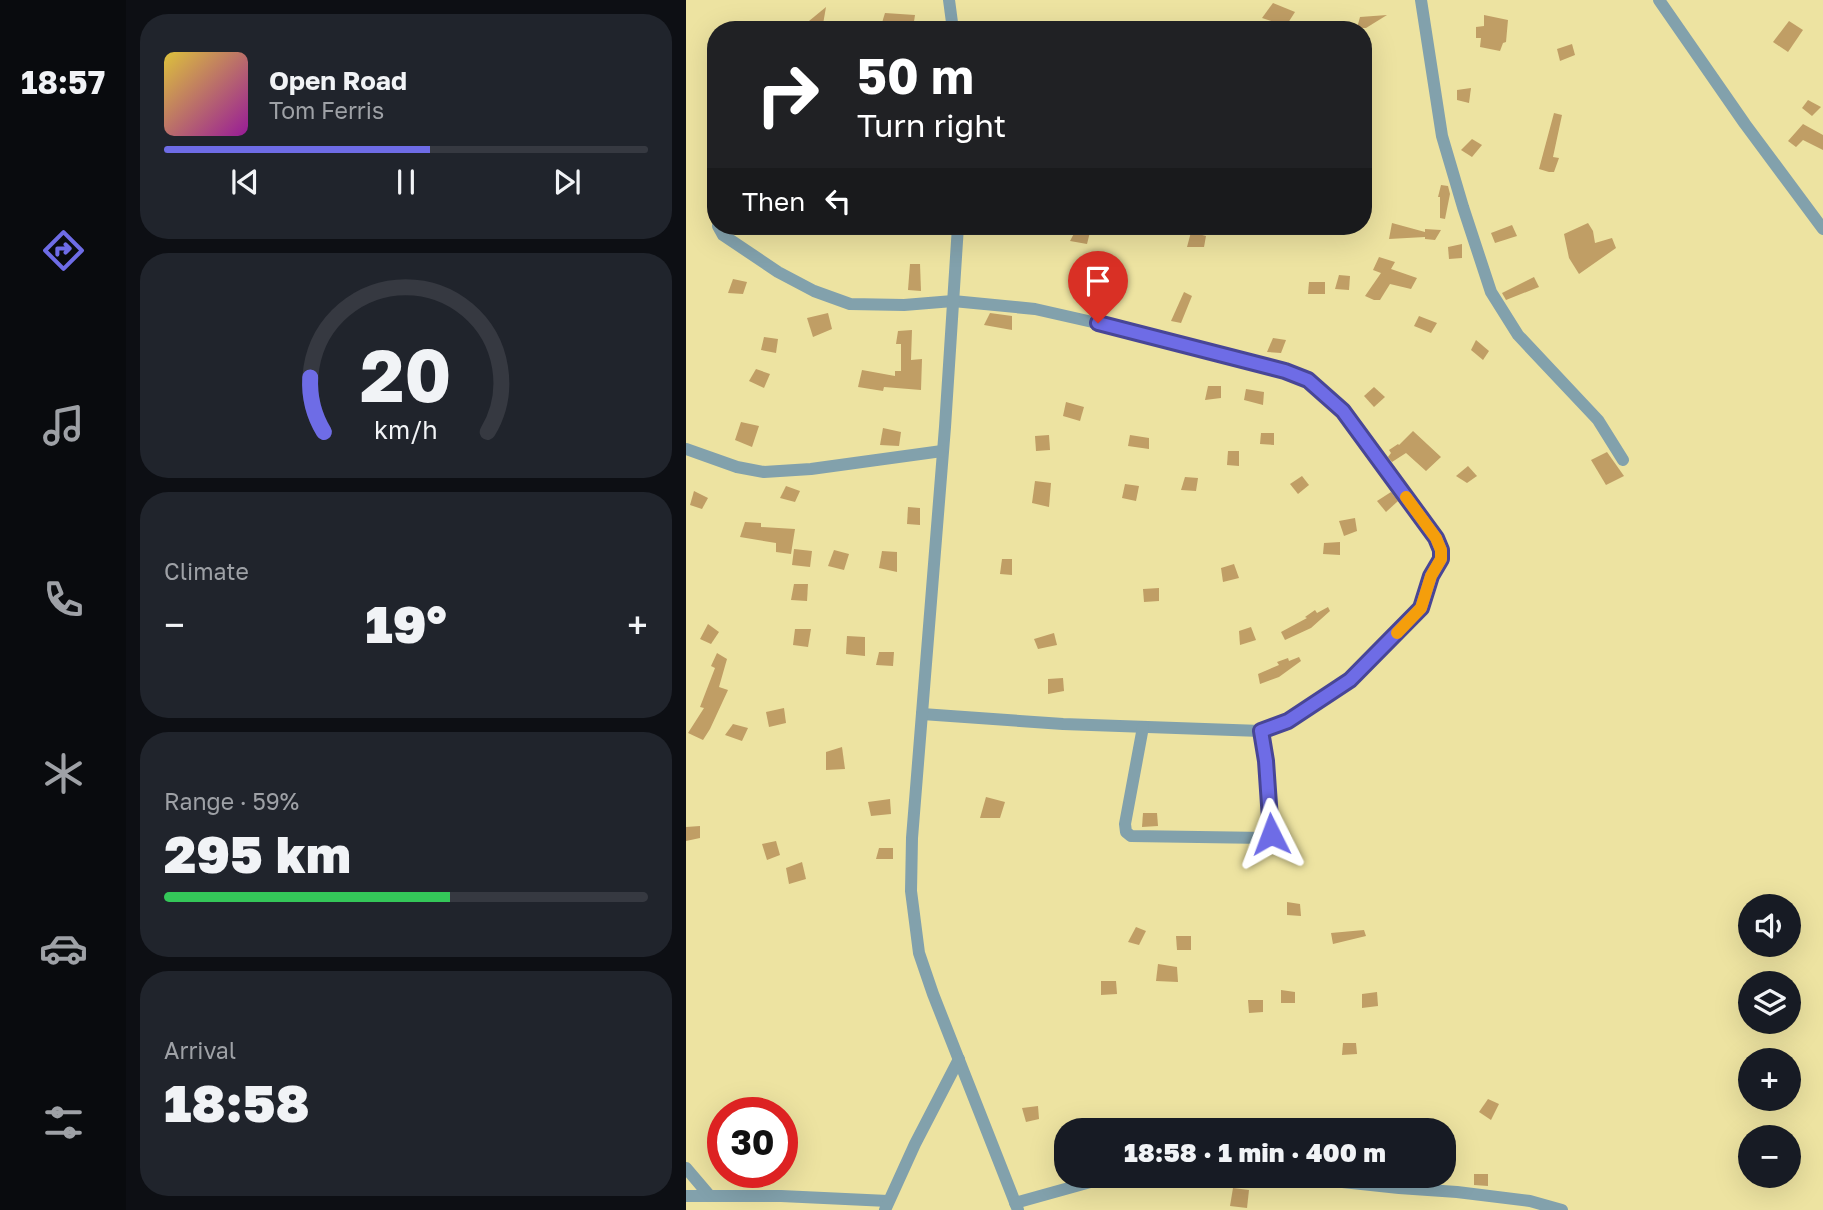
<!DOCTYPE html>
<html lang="en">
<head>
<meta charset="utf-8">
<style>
	:root { --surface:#171b24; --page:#20242c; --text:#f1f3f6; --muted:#9ea1a6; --line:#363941; --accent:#6e6ce6 }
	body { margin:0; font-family:"Golos Text",sans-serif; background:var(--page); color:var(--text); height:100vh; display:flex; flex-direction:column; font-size:26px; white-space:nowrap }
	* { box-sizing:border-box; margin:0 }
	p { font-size:23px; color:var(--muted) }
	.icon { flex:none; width:38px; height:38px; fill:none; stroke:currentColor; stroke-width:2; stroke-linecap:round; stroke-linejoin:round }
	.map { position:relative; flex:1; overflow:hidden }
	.details { display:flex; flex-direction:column; gap:14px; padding:14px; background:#0d0f14; width:560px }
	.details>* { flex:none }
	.banner { position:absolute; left:21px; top:21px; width:665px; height:214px; border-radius:28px; box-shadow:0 7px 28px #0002; background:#202124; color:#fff; overflow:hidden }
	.buttons { position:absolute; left:1052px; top:894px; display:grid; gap:14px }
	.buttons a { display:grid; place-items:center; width:63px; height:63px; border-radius:50%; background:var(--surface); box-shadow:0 7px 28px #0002; font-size:35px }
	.speed { position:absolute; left:21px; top:1097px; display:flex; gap:14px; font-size:35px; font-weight:700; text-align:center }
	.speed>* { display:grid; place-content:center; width:91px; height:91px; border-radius:50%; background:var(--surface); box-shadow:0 7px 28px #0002; line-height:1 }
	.speed .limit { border:10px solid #d22; background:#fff; color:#111 }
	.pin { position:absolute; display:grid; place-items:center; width:60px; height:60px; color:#fff; margin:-72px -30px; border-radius:50% 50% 50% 0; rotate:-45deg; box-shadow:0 0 7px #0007 }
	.pin .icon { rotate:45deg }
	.me { position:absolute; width:77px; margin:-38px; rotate:357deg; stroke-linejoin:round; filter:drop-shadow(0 0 5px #0008) }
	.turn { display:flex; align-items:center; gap:24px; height:147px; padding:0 35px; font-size:32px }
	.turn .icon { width:91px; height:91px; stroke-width:2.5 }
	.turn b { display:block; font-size:49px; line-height:60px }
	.then { display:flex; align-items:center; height:66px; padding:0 35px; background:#0003; gap:14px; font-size:26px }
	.big { font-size:52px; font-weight:800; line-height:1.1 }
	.details .card { flex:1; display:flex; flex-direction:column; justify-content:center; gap:10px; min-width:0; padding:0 24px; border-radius:28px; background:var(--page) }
	.details .dial { align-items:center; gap:0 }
	.dial svg { height:182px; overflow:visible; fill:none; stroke:var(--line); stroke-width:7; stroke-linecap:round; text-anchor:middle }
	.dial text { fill:var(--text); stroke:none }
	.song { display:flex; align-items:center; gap:21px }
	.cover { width:84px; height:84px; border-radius:10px; background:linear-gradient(135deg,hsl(50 70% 55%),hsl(300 70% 35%)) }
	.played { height:7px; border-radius:4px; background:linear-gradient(90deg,var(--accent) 55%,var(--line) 55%) }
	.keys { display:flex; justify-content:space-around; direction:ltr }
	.heat { display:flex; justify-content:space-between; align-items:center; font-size:38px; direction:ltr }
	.charge { height:10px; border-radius:5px; background:linear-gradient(90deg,#34c759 59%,var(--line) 0) }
	.trip { position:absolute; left:368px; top:1118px; width:402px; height:70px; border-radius:28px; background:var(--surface); box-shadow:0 7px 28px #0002; font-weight:800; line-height:70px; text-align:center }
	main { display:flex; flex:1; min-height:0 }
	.dock { display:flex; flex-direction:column; width:126px; justify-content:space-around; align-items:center; background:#090b0e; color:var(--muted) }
	.dock .icon { width:49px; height:49px }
	.dock .selected { color:var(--accent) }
	.dock b { font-size:32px; color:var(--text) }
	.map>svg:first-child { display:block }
</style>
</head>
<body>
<main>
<nav class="dock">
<b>18:57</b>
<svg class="icon selected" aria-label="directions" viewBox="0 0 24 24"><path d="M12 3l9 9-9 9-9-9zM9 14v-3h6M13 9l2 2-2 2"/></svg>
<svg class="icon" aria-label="music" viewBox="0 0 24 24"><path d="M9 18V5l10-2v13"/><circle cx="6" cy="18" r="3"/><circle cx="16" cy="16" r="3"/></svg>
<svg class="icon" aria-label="phone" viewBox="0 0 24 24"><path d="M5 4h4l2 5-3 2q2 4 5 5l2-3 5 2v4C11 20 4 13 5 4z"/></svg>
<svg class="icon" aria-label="climate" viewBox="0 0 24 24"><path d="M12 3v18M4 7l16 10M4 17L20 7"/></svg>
<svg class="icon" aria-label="car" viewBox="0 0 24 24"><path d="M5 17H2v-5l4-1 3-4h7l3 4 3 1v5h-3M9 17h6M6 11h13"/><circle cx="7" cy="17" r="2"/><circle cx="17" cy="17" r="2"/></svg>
<svg class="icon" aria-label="filters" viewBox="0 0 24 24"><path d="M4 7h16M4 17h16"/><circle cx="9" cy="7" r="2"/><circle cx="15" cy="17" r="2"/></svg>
</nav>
<section class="details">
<div class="card">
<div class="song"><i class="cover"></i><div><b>Open Road</b><p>Tom Ferris</p></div></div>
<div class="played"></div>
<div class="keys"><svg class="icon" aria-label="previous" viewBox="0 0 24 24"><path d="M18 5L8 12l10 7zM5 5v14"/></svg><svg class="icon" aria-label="pause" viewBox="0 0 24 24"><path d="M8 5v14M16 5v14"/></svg><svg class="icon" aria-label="next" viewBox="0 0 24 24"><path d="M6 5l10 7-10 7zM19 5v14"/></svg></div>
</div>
<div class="card dial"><svg viewBox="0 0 100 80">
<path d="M14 69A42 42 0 1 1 86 69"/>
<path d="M14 69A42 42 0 0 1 8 45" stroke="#6e6ce6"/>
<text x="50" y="56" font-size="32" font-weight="700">20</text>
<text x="50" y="72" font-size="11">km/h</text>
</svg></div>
<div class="card"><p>Climate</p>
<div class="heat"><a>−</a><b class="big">19°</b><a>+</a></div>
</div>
<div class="card"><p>Range · 59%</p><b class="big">295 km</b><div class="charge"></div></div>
<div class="card"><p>Arrival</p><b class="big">18:58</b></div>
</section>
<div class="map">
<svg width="1137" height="1210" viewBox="0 0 1137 1210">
	<rect width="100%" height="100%" fill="#ede3a1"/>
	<g fill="#c09e65">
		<path d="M587 3 609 12 600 26 576 18Z"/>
		<path d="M140 7 136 30H120L123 21Z"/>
		<path d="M199 13 229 15 227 28 195 26Z"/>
		<path d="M701 15 680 28H671L674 17Z"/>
		<path d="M798 15 822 20 820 42 817 43 814 51 794 47 795 38H790V27L798 26Z"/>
		<path d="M1103 21 1117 30 1102 52 1087 42Z"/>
		<path d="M886 44 889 55 874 61 871 49Z"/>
		<path d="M785 88 783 103 771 100V90Z"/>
		<path d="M1122 100 1135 107 1126 116 1116 108Z"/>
		<path d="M868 113 876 115 867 157 873 158 868 172H863L853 169Z"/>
		<path d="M1117 124 1137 135V150L1117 140 1110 147 1102 141Z"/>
		<path d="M786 139 796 145 786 157 775 150Z"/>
		<path d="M755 185 762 186 764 194 759 219 754 218V197H752Z"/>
		<path d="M706 223 739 232V229L755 230 749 240 739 239V237L703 239Z"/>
		<path d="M902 223 907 231 909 243 926 238 930 248 893 274 883 258 878 234Z"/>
		<path d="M826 225 831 236 809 243 805 233Z"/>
		<path d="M391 228 404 232 401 244 384 241Z"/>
		<path d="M505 232 520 236 518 247H501Z"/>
		<path d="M776 244V258L763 259 762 247Z"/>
		<path d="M693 257 709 262 705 269 731 278 725 289 704 284 694 300H688L679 296 695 273 687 270Z"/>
		<path d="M224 264H234L235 291 222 290Z"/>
		<path d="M653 275 664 276 663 290 649 289Z"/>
		<path d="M848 277 853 287 820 300 816 293Z"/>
		<path d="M47 279 61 282 57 294 42 293Z"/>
		<path d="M623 282H639V294H622Z"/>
		<path d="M498 292 506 296 495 323 485 321Z"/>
		<path d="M142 313 146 329 127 337 121 318Z"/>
		<path d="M304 313 326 316V330L298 325Z"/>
		<path d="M733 316 751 323 745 333 728 326Z"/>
		<path d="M226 330 225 360 236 359 235 390 198 387 197 391 172 387 176 370 209 376V371H215V344H210L212 331Z"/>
		<path d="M78 337 92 339 90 353 75 350Z"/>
		<path d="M587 338 600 340 595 353 581 352Z"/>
		<path d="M790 340 803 351 797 360 785 350Z"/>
		<path d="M70 369 84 374 78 388 63 381Z"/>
		<path d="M522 386H535V398L519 400Z"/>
		<path d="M688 387 699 397 688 407 678 396Z"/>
		<path d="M560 389 578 392 577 405 558 400Z"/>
		<path d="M380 402 398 407 394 421 377 416Z"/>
		<path d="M55 422 73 426 66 447 49 440Z"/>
		<path d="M197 428 215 432 213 446 194 445Z"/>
		<path d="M727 431 755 457 740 471 720 453 706 462 702 457 705 453 703 450 712 444 713 445Z"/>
		<path d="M575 433H588V445L574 444Z"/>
		<path d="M363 435 364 450 350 451 349 436Z"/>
		<path d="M444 435 463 438V449L442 446Z"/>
		<path d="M542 451H553V466L541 465Z"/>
		<path d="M921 452 938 476 920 485 905 460Z"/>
		<path d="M782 466 791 476 781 483 770 476Z"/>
		<path d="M616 476 623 485 612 494 604 484Z"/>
		<path d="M499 477 512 478 510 491 495 490Z"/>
		<path d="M349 481 365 483 363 507 346 503Z"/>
		<path d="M439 484 453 486 450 501 436 498Z"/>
		<path d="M100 486 114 491 109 502 94 498Z"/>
		<path d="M8 491 22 498 16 509 4 505Z"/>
		<path d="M705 492 712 501 700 512 691 501Z"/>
		<path d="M222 507 234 508V525L221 524Z"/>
		<path d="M669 518 671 531 658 536 653 521Z"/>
		<path d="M59 522 75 523V527L109 529 105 554 90 552V543L54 537Z"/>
		<path d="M654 542V555L637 554 638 543Z"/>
		<path d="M108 549 126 551 124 567 106 565Z"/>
		<path d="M148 550 163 554 158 570 142 566Z"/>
		<path d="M196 551 211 552V572L193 568Z"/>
		<path d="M316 559H326V575L314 574Z"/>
		<path d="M548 564 553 578 537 582 535 568Z"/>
		<path d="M108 584H122L121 601 105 600Z"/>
		<path d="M473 588V601L458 602 457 589Z"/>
		<path d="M642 607 644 611 625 628 599 640 595 632 621 618 619 617 629 610 631 613Z"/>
		<path d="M22 624 33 632 25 644 14 639Z"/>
		<path d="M565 627 570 640 554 645 553 631Z"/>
		<path d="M109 629H125L122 647 107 645Z"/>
		<path d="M368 633 371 645 352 649 348 639Z"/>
		<path d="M161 636 179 637V656L160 654Z"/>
		<path d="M193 652H208L207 666 190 665Z"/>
		<path d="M31 653 41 659 33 687 42 690 24 729 17 740 2 733 18 708 14 707 29 668 25 666Z"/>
		<path d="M613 657 615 661 593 677 574 684 572 674 593 665 591 662 602 658 603 661Z"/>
		<path d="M377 678 378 691 362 694V679Z"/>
		<path d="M98 708 100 723 83 727 80 712Z"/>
		<path d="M47 724 62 728 56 741 39 735Z"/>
		<path d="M156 747 159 769 140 770V752Z"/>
		<path d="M300 797 319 802 314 818H294Z"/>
		<path d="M204 799 205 814 185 816 182 802Z"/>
		<path d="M457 813H471L472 826 456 827Z"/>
		<path d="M14 826V838L0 841V827Z"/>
		<path d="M90 841 94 855 81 860 76 844Z"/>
		<path d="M193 848H207V859H190Z"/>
		<path d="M116 862 120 879 103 884 100 868Z"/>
		<path d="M601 902 614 904 615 916 601 915Z"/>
		<path d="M450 927 460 931 453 945 442 942Z"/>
		<path d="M678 930 680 936 647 944 645 933Z"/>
		<path d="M490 936H505V950H491Z"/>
		<path d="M472 964 491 967 492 982 470 981Z"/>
		<path d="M415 981H430L431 994 415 995Z"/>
		<path d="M595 990 609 992V1003H595Z"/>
		<path d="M691 992 692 1006 676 1008V994Z"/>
		<path d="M562 1000H577V1012L563 1013Z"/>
		<path d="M657 1043H670L671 1054 656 1055Z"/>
		<path d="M802 1099 813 1104 805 1120 793 1112Z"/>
		<path d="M352 1106 353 1119 340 1122 336 1108Z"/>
		<path d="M788 1174H802V1186L788 1185Z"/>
		<path d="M547 1188 563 1190 561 1208 544 1206Z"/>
	</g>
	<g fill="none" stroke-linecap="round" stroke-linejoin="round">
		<g stroke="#82a1ac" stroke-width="12">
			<path d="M263 0 267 30"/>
			<path d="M735 0 756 136 777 207 805 292 832 335 912 420 937 460"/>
			<path d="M973 0 1059 124 1137 229"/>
			<path d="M32 226 37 235 92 272 128 291 164 304 218 305 267 301 349 309 433 328 599 371 622 380 657 411 750 538 755 550V559L745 576 735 608 664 680 602 721 575 731 377 724 236 714"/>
			<path d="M272 226 259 427 226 838 225 891 233 953 247 994 332 1210"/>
			<path d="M0 449 51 467 78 472 125 469 256 451"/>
			<path d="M457 727 439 824 440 832 445 836 580 838 585 834 580 761 575 731"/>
			<path d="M0 1168 23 1195"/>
			<path d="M600 1176 713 1188 771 1192 844 1201 876 1210"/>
			<path d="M0 1196H95L202 1201"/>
			<path d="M329 1203 408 1181 436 1176"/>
			<path d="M199 1210 229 1144 273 1059"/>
		</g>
	</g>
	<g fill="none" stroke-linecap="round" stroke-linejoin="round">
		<defs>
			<path id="route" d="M412 323 599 371 622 380 657 411 750 538 755 550V559L745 576 735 608 664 680 602 721 575 731 580 761 585 834"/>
		</defs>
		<use href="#route" stroke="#484696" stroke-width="18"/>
		<use href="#route" stroke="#6e6ce6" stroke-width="12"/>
		<path stroke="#f59e0b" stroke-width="12" d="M711 633 735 608 745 576 755 559V550L750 538 720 497"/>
	</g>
</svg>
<div class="buttons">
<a><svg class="icon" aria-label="sound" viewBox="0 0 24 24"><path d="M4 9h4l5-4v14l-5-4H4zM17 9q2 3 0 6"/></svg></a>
<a><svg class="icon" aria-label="layers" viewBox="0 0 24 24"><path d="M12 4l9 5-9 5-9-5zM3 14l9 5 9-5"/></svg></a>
<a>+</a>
<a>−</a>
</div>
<div class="speed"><div class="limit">30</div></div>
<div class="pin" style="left:412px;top:323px;background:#d93025"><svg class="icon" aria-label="arrive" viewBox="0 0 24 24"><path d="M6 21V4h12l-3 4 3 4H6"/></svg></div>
<svg class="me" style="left:585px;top:834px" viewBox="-20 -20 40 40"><path d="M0-17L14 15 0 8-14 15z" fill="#6e6ce6" stroke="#fff" stroke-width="4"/></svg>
<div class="trip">18:58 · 1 min · 400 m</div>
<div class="banner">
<div class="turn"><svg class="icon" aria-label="right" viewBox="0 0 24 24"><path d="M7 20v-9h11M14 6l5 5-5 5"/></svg><div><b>50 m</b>Turn right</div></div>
<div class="then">Then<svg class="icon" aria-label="left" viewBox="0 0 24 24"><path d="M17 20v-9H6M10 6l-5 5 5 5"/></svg></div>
</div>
</div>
</main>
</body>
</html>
